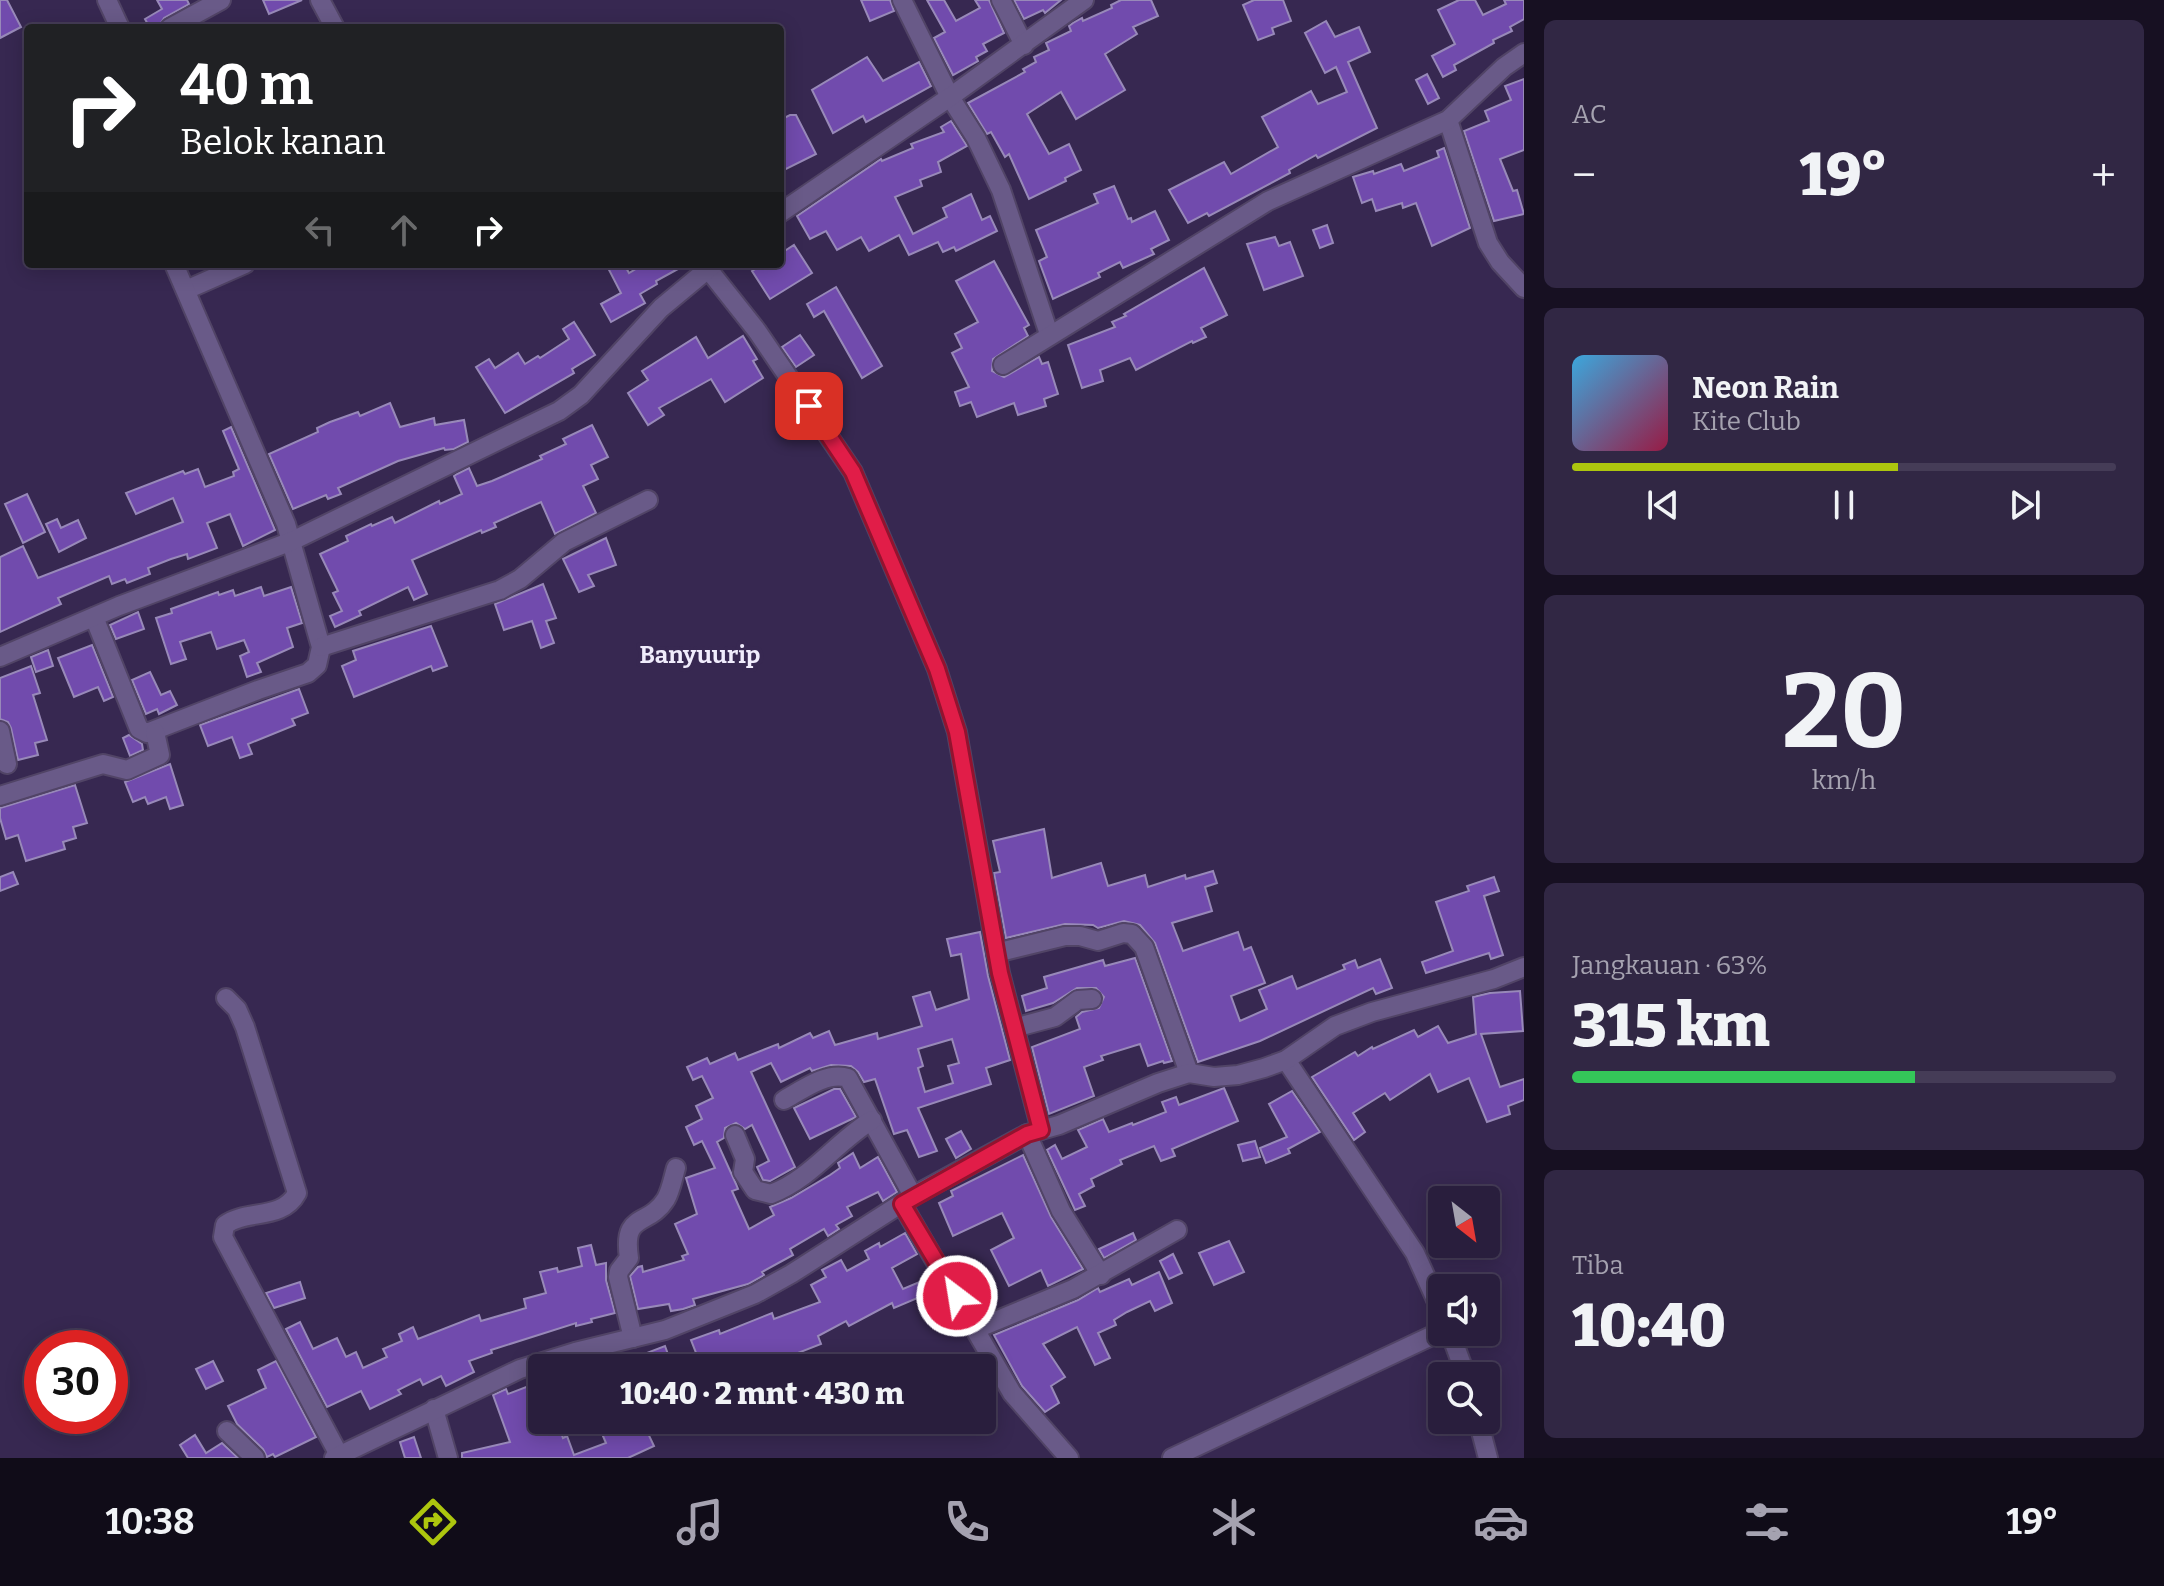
<!DOCTYPE html>
<html lang="id">
<head>
<meta charset="utf-8">
<style>
	:root { --surface:#291e3d; --page:#312744; --text:#f1f3f6; --muted:#a5a2b0; --line:#453c57; --accent:#adc60e }
	body { margin:0; font-family:Bitter,serif; background:var(--page); color:var(--text); height:100vh; display:flex; flex-direction:column; font-size:30px; white-space:nowrap }
	* { box-sizing:border-box; margin:0 }
	p { font-size:26px; color:var(--muted) }
	.icon { flex:none; width:44px; height:44px; fill:none; stroke:currentColor; stroke-width:2; stroke-linecap:round; stroke-linejoin:round }
	.map { position:relative; flex:1; overflow:hidden }
	.drawer { display:flex; flex-direction:column; gap:20px; padding:20px; background:#171022; width:640px }
	.drawer>* { flex:none }
	.banner { position:absolute; left:24px; top:24px; width:760px; height:244px; border-radius:8px; box-shadow:0 4px 20px #0003,0 0 0 2px var(--line); background:#202124; color:#fff; overflow:hidden }
	.needle { width:52px; rotate:149deg }
	.controls { position:absolute; left:1428px; top:1186px; display:grid; gap:16px }
	.controls a { display:grid; place-items:center; width:72px; height:72px; border-radius:8px; background:var(--surface); box-shadow:0 4px 20px #0003,0 0 0 2px var(--line); font-size:40px }
	.speed { position:absolute; left:24px; top:1330px; display:flex; gap:16px; font-size:40px; font-weight:700; text-align:center }
	.speed>* { display:grid; place-content:center; width:104px; height:104px; border-radius:50%; background:var(--surface); box-shadow:0 4px 20px #0003,0 0 0 2px var(--line); line-height:1 }
	.speed .limit { border:12px solid #d22; background:#fff; color:#111 }
	.pin { position:absolute; display:grid; place-items:center; width:68px; height:68px; color:#fff; margin:-34px; border-radius:16px; box-shadow:0 4px 12px #0006 }
	.me { position:absolute; width:88px; margin:-44px; rotate:329deg; stroke-linejoin:round; filter:drop-shadow(0 0 6px #0008) }
	.turn { display:flex; align-items:center; gap:28px; height:168px; padding:0 24px; font-size:36px }
	.turn .icon { width:104px; height:104px; stroke-width:2.5 }
	.turn b { display:block; font-size:56px; line-height:68px }
	.lanes { display:flex; align-items:center; height:76px; padding:0 24px; background:#0003; justify-content:center; gap:40px; direction:ltr }
	.lanes .off { opacity:.35 }
	.big { font-size:60px; font-weight:800; line-height:1.1 }
	.drawer .card { flex:1; display:flex; flex-direction:column; justify-content:center; gap:12px; min-width:0; padding:0 28px; border-radius:12px; background:var(--page) }
	.drawer .dial { align-items:center; gap:0 }
	.dial b { font-size:104px; line-height:1 }
	.song { display:flex; align-items:center; gap:24px }
	.cover { width:96px; height:96px; border-radius:12px; background:linear-gradient(135deg,hsl(200 70% 55%),hsl(340 70% 35%)) }
	.played { height:8px; border-radius:4px; background:linear-gradient(90deg,var(--accent) 60%,var(--line) 60%) }
	.keys { display:flex; justify-content:space-around; direction:ltr }
	.heat { display:flex; justify-content:space-between; align-items:center; font-size:44px; direction:ltr }
	.charge { height:12px; border-radius:6px; background:linear-gradient(90deg,#34c759 63%,var(--line) 0) }
	.trip { position:absolute; left:528px; top:1354px; width:468px; height:80px; border-radius:8px; background:var(--surface); box-shadow:0 4px 20px #0003,0 0 0 2px var(--line); font-weight:800; line-height:80px; text-align:center }
	.dock { display:flex; height:128px; justify-content:space-around; align-items:center; background:#100c18; color:var(--muted) }
	.dock .icon { width:56px; height:56px }
	.dock .selected { color:var(--accent) }
	.dock b { font-size:36px; color:var(--text) }
	main { display:flex; flex:1; min-height:0 }
	.map>svg:first-child { display:block }
</style>
</head>
<body>
<main>
<div class="map">
<svg width="1524" height="1458" viewBox="0 0 1524 1458">
	<rect width="100%" height="100%" fill="#372851"/>
	<g fill="#714bad" stroke="#9889b9" stroke-width="2" fill-rule="evenodd">
		<path d="M0 0H7L21 27 0 38Z"/>
		<path d="M157 0H187L189 4 164 18 158 28H150L145 19 162 9Z"/>
		<path d="M263 0H302L269 14Z"/>
		<path d="M861 0H890L894 11 870 21Z"/>
		<path d="M927 0H944L956 21 980 8 975 0H989L1004 33 983 44 987 51 976 57 978 61 953 75 934 38 945 32Z"/>
		<path d="M1014 0H1061L1045 13 1043 10 1024 19Z"/>
		<path d="M1121 0H1151L1158 16 1133 27 1137 34 1105 54 1125 90 1076 119 1061 92 1027 114 1049 154 1069 144 1081 170 1065 178 1066 181 1029 199 1009 154 1005 157 991 132 987 134 968 103 1025 72 1023 69 1036 62 1034 57 1049 50 1046 43 1071 31 1069 26 1073 23 1082 18 1083 21 1112 8 1111 5Z"/>
		<path d="M1254 0H1283L1291 21 1272 28 1274 34 1258 40 1243 5Z"/>
		<path d="M1459 0H1475L1483 15 1506 4 1504 0H1524V19L1510 27 1512 31 1493 40 1494 43 1454 65 1456 70 1443 77 1432 56 1455 44 1438 10Z"/>
		<path d="M1326 21 1335 37 1359 27 1370 52 1348 62 1377 128 1318 158 1316 155 1289 170 1290 173 1209 216 1207 213 1188 223 1169 190 1224 162 1231 174 1278 147 1262 117 1283 106 1311 91 1318 104 1347 92 1336 67 1325 73 1305 33Z"/>
		<path d="M867 57 883 81 919 62 931 86 866 122 863 116 833 133 812 90Z"/>
		<path d="M1427 74 1439 98 1428 104 1416 80Z"/>
		<path d="M1524 79V150L1500 159 1513 191 1517 190 1524 214 1494 221 1464 131 1489 121 1485 111 1511 100 1505 86Z"/>
		<path d="M790 115H796L816 154 780 172V120Z"/>
		<path d="M951 121 967 146 938 162 941 172 920 180 922 186 895 197 913 234 947 217 943 208 971 194 982 220 990 216 997 231 956 251 954 247 943 252 938 242 909 255 899 235 869 251 861 237 837 250 826 231 810 239 797 216 881 159 882 161 913 148 911 144 944 132 941 127Z"/>
		<path d="M1444 148 1470 228 1432 246 1416 203 1403 208 1402 203 1376 211 1372 199 1362 203 1353 177 1373 171 1374 174 1401 164 1404 171 1439 157 1437 151Z"/>
		<path d="M1114 186 1128 219 1131 218 1132 222 1155 211 1169 240 1151 249 1154 254 1123 268 1120 262 1098 273 1100 277 1053 299 1039 261 1047 257 1036 230 1098 203 1094 194Z"/>
		<path d="M1327 225 1333 243 1320 248 1313 230Z"/>
		<path d="M1275 237 1279 246 1290 242 1303 276 1264 290 1247 244Z"/>
		<path d="M794 245 812 273 770 299 752 271 764 264H780V254Z"/>
		<path d="M994 261 1029 325 1024 328 1028 336 993 359 992 371 1004 377 1039 357 1042 364 1048 362 1058 394 1044 399 1046 406 1018 415 1014 403 977 417 971 402 960 406 955 392 969 387 952 353 962 348 955 334 978 322 956 281Z"/>
		<path d="M606 264H624L629 273 644 264H687L656 281 657 284 640 294 645 303 611 322 601 304 621 293Z"/>
		<path d="M1204 268 1227 315 1201 328 1206 337 1193 343 1192 341 1136 370 1130 358 1100 370 1103 381 1082 388 1068 345 1115 327 1112 322 1126 316 1124 314Z"/>
		<path d="M836 287 882 366 862 378 824 311 814 317 807 304Z"/>
		<path d="M574 322 595 355 572 369 574 373 505 413 476 367 489 359 495 368 518 353 525 364 538 356 540 358 569 339 563 329Z"/>
		<path d="M800 335 814 355 796 367 782 347Z"/>
		<path d="M743 336 757 359 753 361 763 378 725 402 711 379 659 408 664 415 648 425 628 393 648 380 642 371 696 337 708 358Z"/>
		<path d="M390 403 400 427 434 418 435 425 464 420 468 442 454 449 445 450 444 448 398 461 338 488 341 494 328 499 326 495 293 509 269 454 318 432 317 428 330 422 358 412 360 416Z"/>
		<path d="M592 425 608 457 591 465 598 479 583 486 596 513 555 534 541 502 494 523 496 527 482 533 481 530 412 560 427 594 414 600 408 587 359 611 361 615 335 627 330 616 342 611 333 593 338 591 320 554 348 541 346 536 371 524 372 526 392 517 395 523 439 501 440 504 462 494 454 476 457 474 469 468 477 486 492 481 542 459 540 456 566 444 563 439Z"/>
		<path d="M231 427 275 530 243 546 230 514 207 523 217 548 188 559 187 554 171 559 148 568 150 574 127 583 125 579 112 584 109 576 58 598 61 604 0 632V557L23 546 38 578 183 522 173 498 136 514 126 493 183 471 185 474 198 469 205 487 234 476 233 472 239 469 223 431Z"/>
		<path d="M27 494 45 532 23 543 5 504Z"/>
		<path d="M57 519 61 528 78 520 86 538 59 552 46 524Z"/>
		<path d="M606 538 616 565 588 575 594 586 579 592 563 559Z"/>
		<path d="M543 584 556 618 546 621 554 643 541 648 532 621 504 630 495 604Z"/>
		<path d="M261 587 264 596 291 587 302 623 287 628 293 647 257 663 261 672 247 677 240 656 249 652 244 640 217 649 211 632 180 642 186 659 171 664 156 618 172 613 171 609 218 592 219 595 233 590 235 596Z"/>
		<path d="M138 612 144 629 116 639 110 625Z"/>
		<path d="M431 626 447 666 433 671 431 666 354 697 342 666 356 660 353 651Z"/>
		<path d="M92 645 113 697 104 701 98 687 74 697 58 658Z"/>
		<path d="M48 650 53 666 36 672 31 657Z"/>
		<path d="M31 666 40 693 33 695 47 740 35 743 38 755 18 760 11 728 8 722 0 719V678Z"/>
		<path d="M150 672 161 695 170 691 177 705 159 714 157 709 146 714 132 680Z"/>
		<path d="M299 689 308 713 292 719 295 725 248 744 252 754 240 758 232 737 208 746 200 725Z"/>
		<path d="M129 735 142 744 143 750 130 756 123 738Z"/>
		<path d="M170 764 183 805 170 809 166 797 148 804 145 797 133 802 125 782Z"/>
		<path d="M75 785 87 823 73 827 76 838 63 842 65 849 26 861 18 835 6 839 0 818V808Z"/>
		<path d="M1044 829 1052 878 1101 863 1108 886 1145 875 1148 887 1185 875 1186 879 1213 871 1217 883 1205 887 1212 911 1172 923 1183 951 1238 932 1244 950 1251 947 1265 983 1231 996 1240 1021 1267 1009 1259 990 1292 976 1297 989 1345 969 1343 965 1355 960 1358 968 1380 959 1392 988 1376 994 1373 988 1260 1041 1198 1062 1155 943 1140 925 1124 921 1098 928 1093 925 1065 924 1006 938 994 873 1000 872 993 841Z"/>
		<path d="M13 872 18 884 0 891V877Z"/>
		<path d="M1494 877 1499 891 1484 896 1503 955 1491 959 1489 953 1426 973 1422 962 1453 951 1436 902 1469 891 1467 886Z"/>
		<path d="M980 932 988 976 1010 1060 986 1068 991 1084 918 1108 937 1151 919 1157 907 1130 894 1134 875 1079 864 1082 858 1072 851 1066 831 1065 812 1071 810 1068 781 1082 771 1063 751 1072 795 1167 770 1181 763 1180 757 1167 769 1161 752 1125 745 1129 736 1123 725 1128 724 1138 717 1142 736 1184 738 1189 732 1191 749 1229 774 1215 770 1207 791 1198 830 1175 840 1168 838 1163 853 1153 860 1168 878 1157 897 1192 883 1201 878 1192 847 1207 852 1216 836 1225 839 1229 828 1236 824 1229 790 1249 793 1255 762 1272 764 1275 748 1284 693 1299 695 1305 683 1309 671 1311 669 1304 638 1309 630 1276 638 1267 642 1266 643 1272 684 1260 682 1256 688 1254 675 1224 697 1214 686 1178 715 1168 702 1141 694 1145 686 1127 702 1119 696 1106 713 1098 702 1076 693 1080 687 1067 707 1058 710 1064 735 1053 738 1060 778 1044 779 1048 810 1033 813 1038 829 1031 835 1045 877 1033 878 1039 922 1026 913 997 930 992 936 1010 969 999 961 954 951 956 947 939ZM952 1039 959 1063 948 1066 953 1083 925 1092 918 1068 923 1066 918 1049Z"/>
		<path d="M1135 958 1172 1061 1164 1063 1163 1061 1148 1066 1140 1044 1101 1056 1103 1060 1084 1067 1094 1096 1049 1114 1032 1047 1080 1029 1076 1017 1082 1012 1099 1008 1104 997 1096 988H1077L1053 1003 1026 1011 1022 996 1047 988 1044 977 1103 960 1105 966Z"/>
		<path d="M1520 991 1523 1031 1481 1034 1500 1087 1524 1079V1100L1508 1106 1510 1114 1487 1122 1469 1078 1438 1092 1430 1074 1390 1100 1385 1093 1353 1113 1365 1132 1354 1140 1312 1077 1355 1052 1358 1056 1372 1047 1373 1049 1414 1030 1418 1037 1438 1026 1448 1043 1476 1034 1473 997 1490 993Z"/>
		<path d="M1224 1088 1238 1121 1172 1149 1175 1156 1161 1161 1154 1146 1120 1160 1122 1164 1091 1179 1094 1186 1079 1194 1085 1206 1075 1210 1047 1150 1055 1145 1062 1159 1087 1147 1078 1130 1103 1119 1109 1132 1132 1123 1133 1125 1166 1112 1162 1102 1176 1097 1179 1105Z"/>
		<path d="M834 1089H840L856 1117 810 1139 794 1108Z"/>
		<path d="M1292 1091 1320 1132 1288 1149 1290 1153 1266 1163 1260 1148 1287 1137 1269 1104Z"/>
		<path d="M961 1131 971 1149 956 1158 946 1139Z"/>
		<path d="M1255 1141 1260 1157 1243 1161 1238 1145Z"/>
		<path d="M1023 1155 1051 1217 1083 1269 1048 1286 1041 1270 1009 1286 991 1250 1014 1238 1002 1213 953 1236 939 1203 953 1196 951 1191Z"/>
		<path d="M905 1233 917 1254 892 1268 903 1289 929 1278 934 1291 894 1308 892 1303 849 1326 846 1321 818 1336 821 1344 790 1356 793 1364 783 1368H702L691 1340 719 1330 720 1334 772 1313 774 1319 820 1302 811 1285 826 1277 822 1270 841 1260 847 1271 869 1259 865 1251 879 1243 880 1247Z"/>
		<path d="M1133 1233 1136 1240 1104 1258 1099 1249Z"/>
		<path d="M1229 1241 1244 1272 1214 1285 1199 1253Z"/>
		<path d="M591 1245 596 1265 606 1263V1280L615 1313 591 1319 592 1322 576 1326V1323L491 1350 492 1353 469 1361 474 1372 446 1386 441 1376 423 1385 420 1379 398 1390 401 1394 370 1409 361 1391 327 1407 286 1329 300 1322 313 1349 337 1338 346 1357 356 1352 363 1368 387 1357 383 1349 402 1341 399 1334 413 1327 418 1339 479 1315 481 1321 526 1308 524 1299 546 1293 540 1272 557 1268 558 1272 582 1266 578 1248Z"/>
		<path d="M1173 1254 1182 1273 1169 1279 1160 1261Z"/>
		<path d="M1159 1272 1172 1303 1155 1311 1150 1301 1127 1312 1114 1320 1116 1325 1098 1333 1110 1358 1095 1365 1077 1327 1043 1344 1065 1377 1051 1386 1059 1403 1045 1412 1022 1386 994 1335 1078 1300 1098 1288 1100 1292 1129 1279 1132 1285Z"/>
		<path d="M300 1282 305 1298 274 1308 266 1293Z"/>
		<path d="M665 1346 673 1368H623L645 1358 644 1354Z"/>
		<path d="M611 1355 617 1368H571L586 1362Z"/>
		<path d="M213 1361 223 1381 206 1389 196 1369Z"/>
		<path d="M276 1361 316 1437 275 1457 273 1454 267 1457 263 1449 237 1424 228 1406 266 1388 258 1370Z"/>
		<path d="M542 1381V1420H556L563 1438 567 1436 574 1455 606 1443 596 1420H637L641 1429 645 1427 654 1446 628 1458H462V1453L510 1442 493 1395 506 1389 508 1394Z"/>
		<path d="M195 1435 206 1453 222 1443 238 1458H188L180 1445Z"/>
		<path d="M414 1437 421 1458H405L400 1442Z"/>
	</g>
	<g fill="none" stroke-linecap="round" stroke-linejoin="round">
		<defs>
			<g id="minor">
				<path d="M107 0 120 28"/>
				<path d="M320 0 335 28"/>
				<path d="M902 0 950 97 976 138 1001 190 1049 334"/>
				<path d="M1001 0 1024 45"/>
				<path d="M170 28 221 0"/>
				<path d="M1448 120 1488 243 1500 262 1524 288"/>
				<path d="M780 213 950 97 1084 0"/>
				<path d="M708 269 757 331 853 472 937 669 957 732 1000 973 1041 1130"/>
				<path d="M186 290 245 264"/>
				<path d="M1003 365 1268 201 1448 120 1504 67 1524 53"/>
				<path d="M94 617 139 729 147 733 258 690 308 673 317 665 321 647 286 524 174 264"/>
				<path d="M321 647 500 590 520 579 564 542 648 500"/>
				<path d="M0 657 119 606 292 541 559 411 581 395 661 308 714 264"/>
				<path d="M0 731 7 764"/>
				<path d="M0 796 103 764 127 770 160 755 155 732"/>
				<path d="M996 953 1065 936H1080L1098 941 1123 933 1132 934 1144 947 1189 1073"/>
				<path d="M226 998 237 1009 245 1027 297 1193C282 1221 246 1209 225 1225L223 1237 339 1455"/>
				<path d="M1014 1028 1055 1017 1078 1000 1092 999"/>
				<path d="M1286 1060 1415 1253 1442 1313"/>
				<path d="M784 1100C802 1090 827 1071 848 1078L913 1196"/>
				<path d="M1027 1134 1061 1211 1101 1275"/>
				<path d="M735 1135 745 1159 743 1172 755 1190 771 1194C811 1179 836 1142 872 1120"/>
				<path d="M902 1204 1012 1393 1069 1458"/>
				<path d="M976 1329 1073 1289 1177 1230"/>
				<path d="M1450 1332 1466 1376"/>
				<path d="M633 1338 618 1277 619 1271 629 1258C622 1211 648 1228 666 1199 671 1190 673 1178 676 1168"/>
				<path d="M434 1409 448 1458"/>
				<path d="M1478 1420 1488 1458"/>
				<path d="M227 1431 255 1458"/>
				<path d="M334 1458 520 1369 575 1352 665 1330 755 1294 791 1274 913 1196 1027 1134 1059 1125 1158 1083 1189 1073 1214 1077 1238 1075 1264 1068 1286 1060 1335 1026 1372 1012 1494 979 1524 967"/>
				<path d="M1172 1458 1442 1331"/>
			</g>
		</defs>
		<use href="#minor" stroke="#514466" stroke-width="22"/>
		<use href="#minor" stroke="#695a88" stroke-width="18"/>
	</g>
	<g fill="none" stroke-linecap="round" stroke-linejoin="round">
		<defs>
			<path id="route" d="M809 406 853 472 937 669 957 732 1000 973 1041 1130 1027 1134 902 1204 957 1296"/>
		</defs>
		<use href="#route" stroke="#92132f" stroke-width="20"/>
		<use href="#route" stroke="#e11d48" stroke-width="14"/>
	</g>
	<g text-anchor="middle" stroke-width="8" stroke-linejoin="round" paint-order="stroke">
		<g font-size="24" font-weight="bold" fill="#f0ecfc" stroke="#372851">
			<text x="700" y="663">Banyuurip</text>
		</g>
	</g>
</svg>
<div class="controls">
<a><svg class="needle" viewBox="-14 -14 28 28"><path d="M0-13l5 13h-10z" fill="#e53935"/><path d="M0 13l5-13h-10z" fill="#a5a2b0"/></svg></a>
<a><svg class="icon" aria-label="sound" viewBox="0 0 24 24"><path d="M4 9h4l5-4v14l-5-4H4zM17 9q2 3 0 6"/></svg></a>
<a><svg class="icon" aria-label="search" viewBox="0 0 24 24"><circle cx="10" cy="10" r="6"/><path d="M15 15l6 6"/></svg></a>
</div>
<div class="speed"><div class="limit">30</div></div>
<div class="pin" style="left:809px;top:406px;background:#d93025"><svg class="icon" aria-label="arrive" viewBox="0 0 24 24"><path d="M6 21V4h12l-3 4 3 4H6"/></svg></div>
<svg class="me" style="left:957px;top:1296px" viewBox="-20 -20 40 40"><circle r="17" fill="#e11d48" stroke="#fff" stroke-width="3"/><path d="M0-11L8 9 0 5-8 9z" fill="#fff"/></svg>
<div class="trip">10:40 · 2 mnt · 430 m</div>
<div class="banner">
<div class="turn"><svg class="icon" aria-label="right" viewBox="0 0 24 24"><path d="M7 20v-9h11M14 6l5 5-5 5"/></svg><div><b>40 m</b>Belok kanan</div></div>
<div class="lanes"><svg class="icon off" aria-label="left" viewBox="0 0 24 24"><path d="M17 20v-9H6M10 6l-5 5 5 5"/></svg><svg class="icon off" aria-label="ahead" viewBox="0 0 24 24"><path d="M12 20V5M6 11l6-6 6 6"/></svg><svg class="icon" aria-label="right" viewBox="0 0 24 24"><path d="M7 20v-9h11M14 6l5 5-5 5"/></svg></div>
</div>
</div>
<section class="drawer">
<div class="card"><p>AC</p>
<div class="heat"><a>−</a><b class="big">19°</b><a>+</a></div>
</div>
<div class="card">
<div class="song"><i class="cover"></i><div><b>Neon Rain</b><p>Kite Club</p></div></div>
<div class="played"></div>
<div class="keys"><svg class="icon" aria-label="previous" viewBox="0 0 24 24"><path d="M18 5L8 12l10 7zM5 5v14"/></svg><svg class="icon" aria-label="pause" viewBox="0 0 24 24"><path d="M8 5v14M16 5v14"/></svg><svg class="icon" aria-label="next" viewBox="0 0 24 24"><path d="M6 5l10 7-10 7zM19 5v14"/></svg></div>
</div>
<div class="card dial"><b>20</b><p>km/h</p></div>
<div class="card"><p>Jangkauan · 63%</p><b class="big">315 km</b><div class="charge"></div></div>
<div class="card"><p>Tiba</p><b class="big">10:40</b></div>
</section>
</main>
<nav class="dock">
<b>10:38</b>
<svg class="icon selected" aria-label="directions" viewBox="0 0 24 24"><path d="M12 3l9 9-9 9-9-9zM9 14v-3h6M13 9l2 2-2 2"/></svg>
<svg class="icon" aria-label="music" viewBox="0 0 24 24"><path d="M9 18V5l10-2v13"/><circle cx="6" cy="18" r="3"/><circle cx="16" cy="16" r="3"/></svg>
<svg class="icon" aria-label="phone" viewBox="0 0 24 24"><path d="M5 4h4l2 5-3 2q2 4 5 5l2-3 5 2v4C11 20 4 13 5 4z"/></svg>
<svg class="icon" aria-label="climate" viewBox="0 0 24 24"><path d="M12 3v18M4 7l16 10M4 17L20 7"/></svg>
<svg class="icon" aria-label="car" viewBox="0 0 24 24"><path d="M5 17H2v-5l4-1 3-4h7l3 4 3 1v5h-3M9 17h6M6 11h13"/><circle cx="7" cy="17" r="2"/><circle cx="17" cy="17" r="2"/></svg>
<svg class="icon" aria-label="filters" viewBox="0 0 24 24"><path d="M4 7h16M4 17h16"/><circle cx="9" cy="7" r="2"/><circle cx="15" cy="17" r="2"/></svg>
<b>19°</b>
</nav>
</body>
</html>
